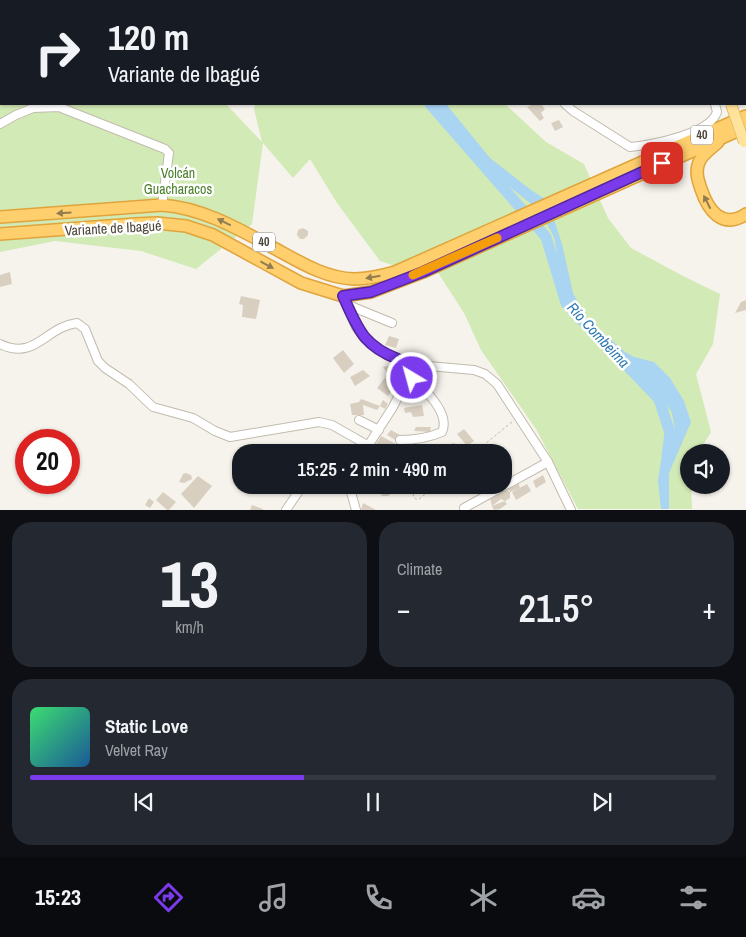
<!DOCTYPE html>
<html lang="en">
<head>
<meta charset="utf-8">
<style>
	:root { --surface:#171b24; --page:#242831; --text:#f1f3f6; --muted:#9ea1a6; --line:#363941; --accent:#7c3aed }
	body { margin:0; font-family:"Archivo Narrow",sans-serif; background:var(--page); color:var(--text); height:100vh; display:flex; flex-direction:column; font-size:19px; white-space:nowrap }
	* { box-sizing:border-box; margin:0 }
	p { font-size:16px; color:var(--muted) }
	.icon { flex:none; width:28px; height:28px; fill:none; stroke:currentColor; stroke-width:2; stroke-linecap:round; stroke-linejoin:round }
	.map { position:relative; height:510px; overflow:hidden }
	.sheet { display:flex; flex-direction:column; gap:12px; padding:12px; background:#0d0f14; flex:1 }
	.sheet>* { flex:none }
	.guide { position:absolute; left:0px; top:0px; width:746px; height:105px; box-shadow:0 1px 4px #0004; background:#171b24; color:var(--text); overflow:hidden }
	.tools { position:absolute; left:680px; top:444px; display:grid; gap:10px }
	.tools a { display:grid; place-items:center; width:50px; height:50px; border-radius:50%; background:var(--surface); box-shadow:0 1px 4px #0004; font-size:25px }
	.speed { position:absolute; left:15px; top:429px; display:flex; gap:10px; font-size:25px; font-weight:700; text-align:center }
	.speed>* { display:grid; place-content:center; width:65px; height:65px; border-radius:50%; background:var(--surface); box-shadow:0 1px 4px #0004; line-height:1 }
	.speed .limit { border:8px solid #d22; background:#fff; color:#111 }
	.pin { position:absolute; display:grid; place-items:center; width:42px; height:42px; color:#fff; margin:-21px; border-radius:10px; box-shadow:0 2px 8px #0006 }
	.me { position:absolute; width:55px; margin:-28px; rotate:323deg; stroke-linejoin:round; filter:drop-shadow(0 0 4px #0008) }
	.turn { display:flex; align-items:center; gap:18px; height:105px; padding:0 25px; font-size:22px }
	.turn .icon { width:65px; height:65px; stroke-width:2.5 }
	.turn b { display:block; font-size:35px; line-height:42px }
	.big { font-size:38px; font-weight:600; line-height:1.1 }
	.sheet .widget { flex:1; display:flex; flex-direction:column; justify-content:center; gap:8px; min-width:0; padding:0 18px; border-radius:20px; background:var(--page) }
	.sheet .dial { align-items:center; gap:0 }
	.dial b { font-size:65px; line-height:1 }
	.song { display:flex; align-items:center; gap:15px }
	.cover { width:60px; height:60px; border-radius:8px; background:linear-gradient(135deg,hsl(140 70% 55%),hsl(210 70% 35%)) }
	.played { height:5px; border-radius:2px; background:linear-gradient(90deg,var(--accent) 40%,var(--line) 40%) }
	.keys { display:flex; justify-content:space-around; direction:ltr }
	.heat { display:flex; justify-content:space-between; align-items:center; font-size:28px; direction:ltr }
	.sheet .tiles { flex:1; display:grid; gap:12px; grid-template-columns:1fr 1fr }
	.widget:last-child { grid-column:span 2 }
	.trip { position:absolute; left:232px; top:444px; width:280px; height:50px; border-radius:20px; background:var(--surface); box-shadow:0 1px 4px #0004; font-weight:600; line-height:50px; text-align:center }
	.tabs { display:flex; height:80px; justify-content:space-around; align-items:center; background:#090b0e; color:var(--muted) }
	.tabs .icon { width:35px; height:35px }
	.tabs .on { color:var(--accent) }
	.tabs b { font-size:22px; color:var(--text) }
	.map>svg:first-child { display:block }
</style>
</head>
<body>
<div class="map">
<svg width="746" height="510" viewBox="0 0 746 510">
	<rect width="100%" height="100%" fill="#f6f3ec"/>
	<path fill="#d2eab5" d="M0 0H502L1 1V104H226L262 142 254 109 255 104H505L546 142 584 164 608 218 631 248 683 276 720 294 713 344 696 374 711 432 699 452H689V485H691L692 509H578L536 429 481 350 464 313 433 265 410 271 380 261 337 203 310 159 293 178 263 143 252 224 196 269 141 251 55 241 0 252Z"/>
	<path fill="#a9d4f2" d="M437 104H446L490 158 531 190 548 201 562 244 573 293 586 318 625 352 634 357 654 362 670 378 684 401 691 422 669 473V509H661L658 480 662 455 675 431 672 413 658 390 635 371 597 343 567 313 554 237 540 211 506 184 473 147Z"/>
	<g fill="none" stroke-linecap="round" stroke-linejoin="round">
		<g stroke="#a9d4f2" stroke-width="11">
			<path d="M430 104 546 237 566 303 570 307"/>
			<path d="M612 350 659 399 670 433 667 456"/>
		</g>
	</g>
	<g fill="#d8cfc1">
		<path d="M533 104H541L545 109 541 113 544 118 540 121 527 107Z"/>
		<path d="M559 120 563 127 555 131 551 123Z"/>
		<path d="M303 228 308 231V235L304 239H300L297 235 298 230Z"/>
		<path d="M10 272 12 284 0 287V275Z"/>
		<path d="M241 296 260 300 256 319 242 317 243 305 239 304Z"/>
		<path d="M746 300V310L735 313 741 302Z"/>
		<path d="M389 336 399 339 396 348 385 345Z"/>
		<path d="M343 350 354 364 344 373 333 358Z"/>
		<path d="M388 366 392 371 388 374 383 367Z"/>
		<path d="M363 370 370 376 355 386 350 377Z"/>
		<path d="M387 375 391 380 397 383 388 396 377 388Z"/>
		<path d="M361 399 380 406 377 410 363 405 364 415H352L350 404 359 402Z"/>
		<path d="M383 400 388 404 385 409 380 406Z"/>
		<path d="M422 405 424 416 413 417 411 412 405 413 404 408Z"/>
		<path d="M416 427H431L430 432 414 431Z"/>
		<path d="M464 429 474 441 467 446 457 434Z"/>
		<path d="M391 430 400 435 397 441 387 435Z"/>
		<path d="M381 436 403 448 400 452H371Z"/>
		<path d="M455 443 456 452H440V446Z"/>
		<path d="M472 446 477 450 474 452H469L468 450Z"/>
		<path d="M186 473 191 475 192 479 184 483 179 482 183 474Z"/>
		<path d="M543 475 546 482 536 488 533 481Z"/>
		<path d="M198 476 212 486 194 508 181 494Z"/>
		<path d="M518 482 520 488 510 492 507 486Z"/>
		<path d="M527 484 531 491 516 500 512 492Z"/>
		<path d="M382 485 391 486 392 493 388 496H382L379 490Z"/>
		<path d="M507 490 510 492V498L505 501 501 499 492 506 490 498Z"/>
		<path d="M163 492 176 502 169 510H167L156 500Z"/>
		<path d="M149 498 154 502 150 508 145 505Z"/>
		<path d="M505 501 507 504 500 509 494 510 492 506Z"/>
		<path d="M363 503 376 510H361Z"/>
		<path d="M252 505 263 509V510H250Z"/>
	</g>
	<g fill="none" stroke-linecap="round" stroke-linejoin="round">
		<defs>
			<g id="minor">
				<path d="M565 104 573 111 630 147C651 145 710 134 717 112L715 104"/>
				<path d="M0 124 16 115 33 108 59 107 165 149 169 153 162 205"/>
				<path d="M343 296 356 327 365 339 386 354 417 365 474 370 485 374 497 384 548 462 571 510"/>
				<path d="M348 305 392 323"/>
				<path d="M0 344C36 361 45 327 77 323L85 329 98 361 105 368 129 384 153 407 193 418 215 431 230 437 319 422 332 425 369 446"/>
				<path d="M359 420 379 430"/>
				<path d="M400 440C415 440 428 438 442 432 452 410 416 382 402 369"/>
				<path d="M364 452 393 407 404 385 401 368"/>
				<path d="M349 485 356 510"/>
				<path d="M464 508 548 462"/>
				<path d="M286 510 303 485"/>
			</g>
			<g id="major">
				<path d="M695 0V1"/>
				<path d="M706 1 707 0"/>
				<path d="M745 51H746"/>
			</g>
			<g id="highway">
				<path d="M718 142C712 148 702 154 699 162 695 172 698 180 701 189 708 210 722 230 746 214"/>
				<path d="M0 217 162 205C202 208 237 228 272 247 298 261 324 278 354 279 368 279 381 276 395 272L746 116"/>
				<path d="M0 234 135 224 157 223 186 226 213 235 301 283 343 296 371 292 423 272 746 127"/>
			</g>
		</defs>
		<use href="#minor" stroke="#c2bbae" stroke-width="10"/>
		<use href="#major" stroke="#e6c16a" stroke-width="12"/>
		<use href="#highway" stroke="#e0a43c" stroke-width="14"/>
		<g stroke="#c4b79f" stroke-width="1" stroke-dasharray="2.5 2.5" stroke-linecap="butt">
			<path d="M475 452 512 422"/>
			<path d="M412 489 414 498 418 500 436 485"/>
		</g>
		<use href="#minor" stroke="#fff" stroke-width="8"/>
		<use href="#major" stroke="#ffe39c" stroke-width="10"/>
		<use href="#highway" stroke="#ffcf6e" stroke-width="11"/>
		<defs>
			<path id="major-bridge" d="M731 104 744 142"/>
		</defs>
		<use href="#major-bridge" stroke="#e6c16a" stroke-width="12" stroke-linecap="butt"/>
		<use href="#major-bridge" stroke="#ffe39c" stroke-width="10"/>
	</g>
	<defs><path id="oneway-solid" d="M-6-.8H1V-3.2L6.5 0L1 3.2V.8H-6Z" transform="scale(1.25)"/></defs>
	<g fill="#937c4e">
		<use href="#oneway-solid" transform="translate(707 202) rotate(-117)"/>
		<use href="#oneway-solid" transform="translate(64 213) rotate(176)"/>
		<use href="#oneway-solid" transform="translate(224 222) rotate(-154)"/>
		<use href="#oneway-solid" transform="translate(267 265) rotate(28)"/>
		<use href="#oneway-solid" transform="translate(373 277) rotate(170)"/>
	</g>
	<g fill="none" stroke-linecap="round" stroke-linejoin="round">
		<defs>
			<path id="route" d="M412 378 402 369 398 359C362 345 358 328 343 296L371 292 423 272 662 163"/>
		</defs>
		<use href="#route" stroke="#51269a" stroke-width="12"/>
		<use href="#route" stroke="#7c3aed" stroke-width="9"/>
		<path stroke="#f59e0b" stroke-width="9" d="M413 275 497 238"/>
	</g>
	<g text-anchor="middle" stroke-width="5" stroke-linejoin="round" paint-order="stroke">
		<g fill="#fff" stroke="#817c74" stroke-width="1">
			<rect x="691" y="125.5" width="22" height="19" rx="4"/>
			<rect x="253" y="232.5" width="22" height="19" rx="4"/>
		</g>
		<g font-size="12" font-weight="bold" fill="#4b4439">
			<text x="702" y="139">40</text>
			<text x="264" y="246">40</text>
		</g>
		<g font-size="14" fill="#4a7f2a" stroke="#fff">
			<text x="178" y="178">Volcán<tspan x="178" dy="16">Guacharacos</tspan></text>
		</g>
		<g font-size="14" fill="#4b4439" stroke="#fff">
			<text transform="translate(113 228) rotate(-3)" y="5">Variante de Ibagué</text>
		</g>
		<g font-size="15" font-style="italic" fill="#2e7ab2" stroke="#fff">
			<text transform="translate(598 335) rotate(47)" y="5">Río Combeima</text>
		</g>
	</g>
</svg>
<div class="tools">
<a><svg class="icon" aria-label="sound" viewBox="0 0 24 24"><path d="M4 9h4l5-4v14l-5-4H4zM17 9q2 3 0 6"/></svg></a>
</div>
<div class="speed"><div class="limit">20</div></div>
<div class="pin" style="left:662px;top:163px;background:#d93025"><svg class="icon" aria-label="arrive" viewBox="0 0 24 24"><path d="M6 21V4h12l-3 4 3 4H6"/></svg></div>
<svg class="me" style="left:412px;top:378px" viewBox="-20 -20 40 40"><circle r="17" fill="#7c3aed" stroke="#fff" stroke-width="3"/><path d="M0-11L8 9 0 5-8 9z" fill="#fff"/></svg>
<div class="trip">15:25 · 2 min · 490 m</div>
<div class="guide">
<div class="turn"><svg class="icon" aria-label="right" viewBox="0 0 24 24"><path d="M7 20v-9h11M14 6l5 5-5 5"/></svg><div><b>120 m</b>Variante de Ibagué</div></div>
</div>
</div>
<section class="sheet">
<div class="tiles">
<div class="widget dial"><b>13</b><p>km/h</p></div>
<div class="widget"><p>Climate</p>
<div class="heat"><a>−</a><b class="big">21.5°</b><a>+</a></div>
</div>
<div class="widget">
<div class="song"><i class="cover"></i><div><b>Static Love</b><p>Velvet Ray</p></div></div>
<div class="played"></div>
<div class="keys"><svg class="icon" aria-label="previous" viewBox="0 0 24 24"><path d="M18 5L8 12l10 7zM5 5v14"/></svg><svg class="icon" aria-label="pause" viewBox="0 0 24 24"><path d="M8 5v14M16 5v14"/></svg><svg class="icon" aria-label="next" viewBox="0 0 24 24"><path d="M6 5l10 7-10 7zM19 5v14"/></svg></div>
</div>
</div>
</section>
<nav class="tabs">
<b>15:23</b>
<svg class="icon on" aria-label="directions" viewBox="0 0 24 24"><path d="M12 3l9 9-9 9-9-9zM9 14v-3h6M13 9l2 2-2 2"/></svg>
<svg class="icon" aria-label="music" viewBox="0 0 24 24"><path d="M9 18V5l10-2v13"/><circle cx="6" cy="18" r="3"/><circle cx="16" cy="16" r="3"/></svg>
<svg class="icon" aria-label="phone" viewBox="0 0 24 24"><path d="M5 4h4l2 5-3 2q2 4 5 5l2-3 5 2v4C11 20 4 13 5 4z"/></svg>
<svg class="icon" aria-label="climate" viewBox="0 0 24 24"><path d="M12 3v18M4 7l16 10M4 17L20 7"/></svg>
<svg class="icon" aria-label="car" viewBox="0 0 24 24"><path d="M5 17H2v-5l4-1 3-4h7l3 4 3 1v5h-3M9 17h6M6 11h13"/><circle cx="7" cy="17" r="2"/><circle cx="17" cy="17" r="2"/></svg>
<svg class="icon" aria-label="filters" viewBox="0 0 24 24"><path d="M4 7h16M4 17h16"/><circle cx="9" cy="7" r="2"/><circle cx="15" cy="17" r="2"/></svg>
</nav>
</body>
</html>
